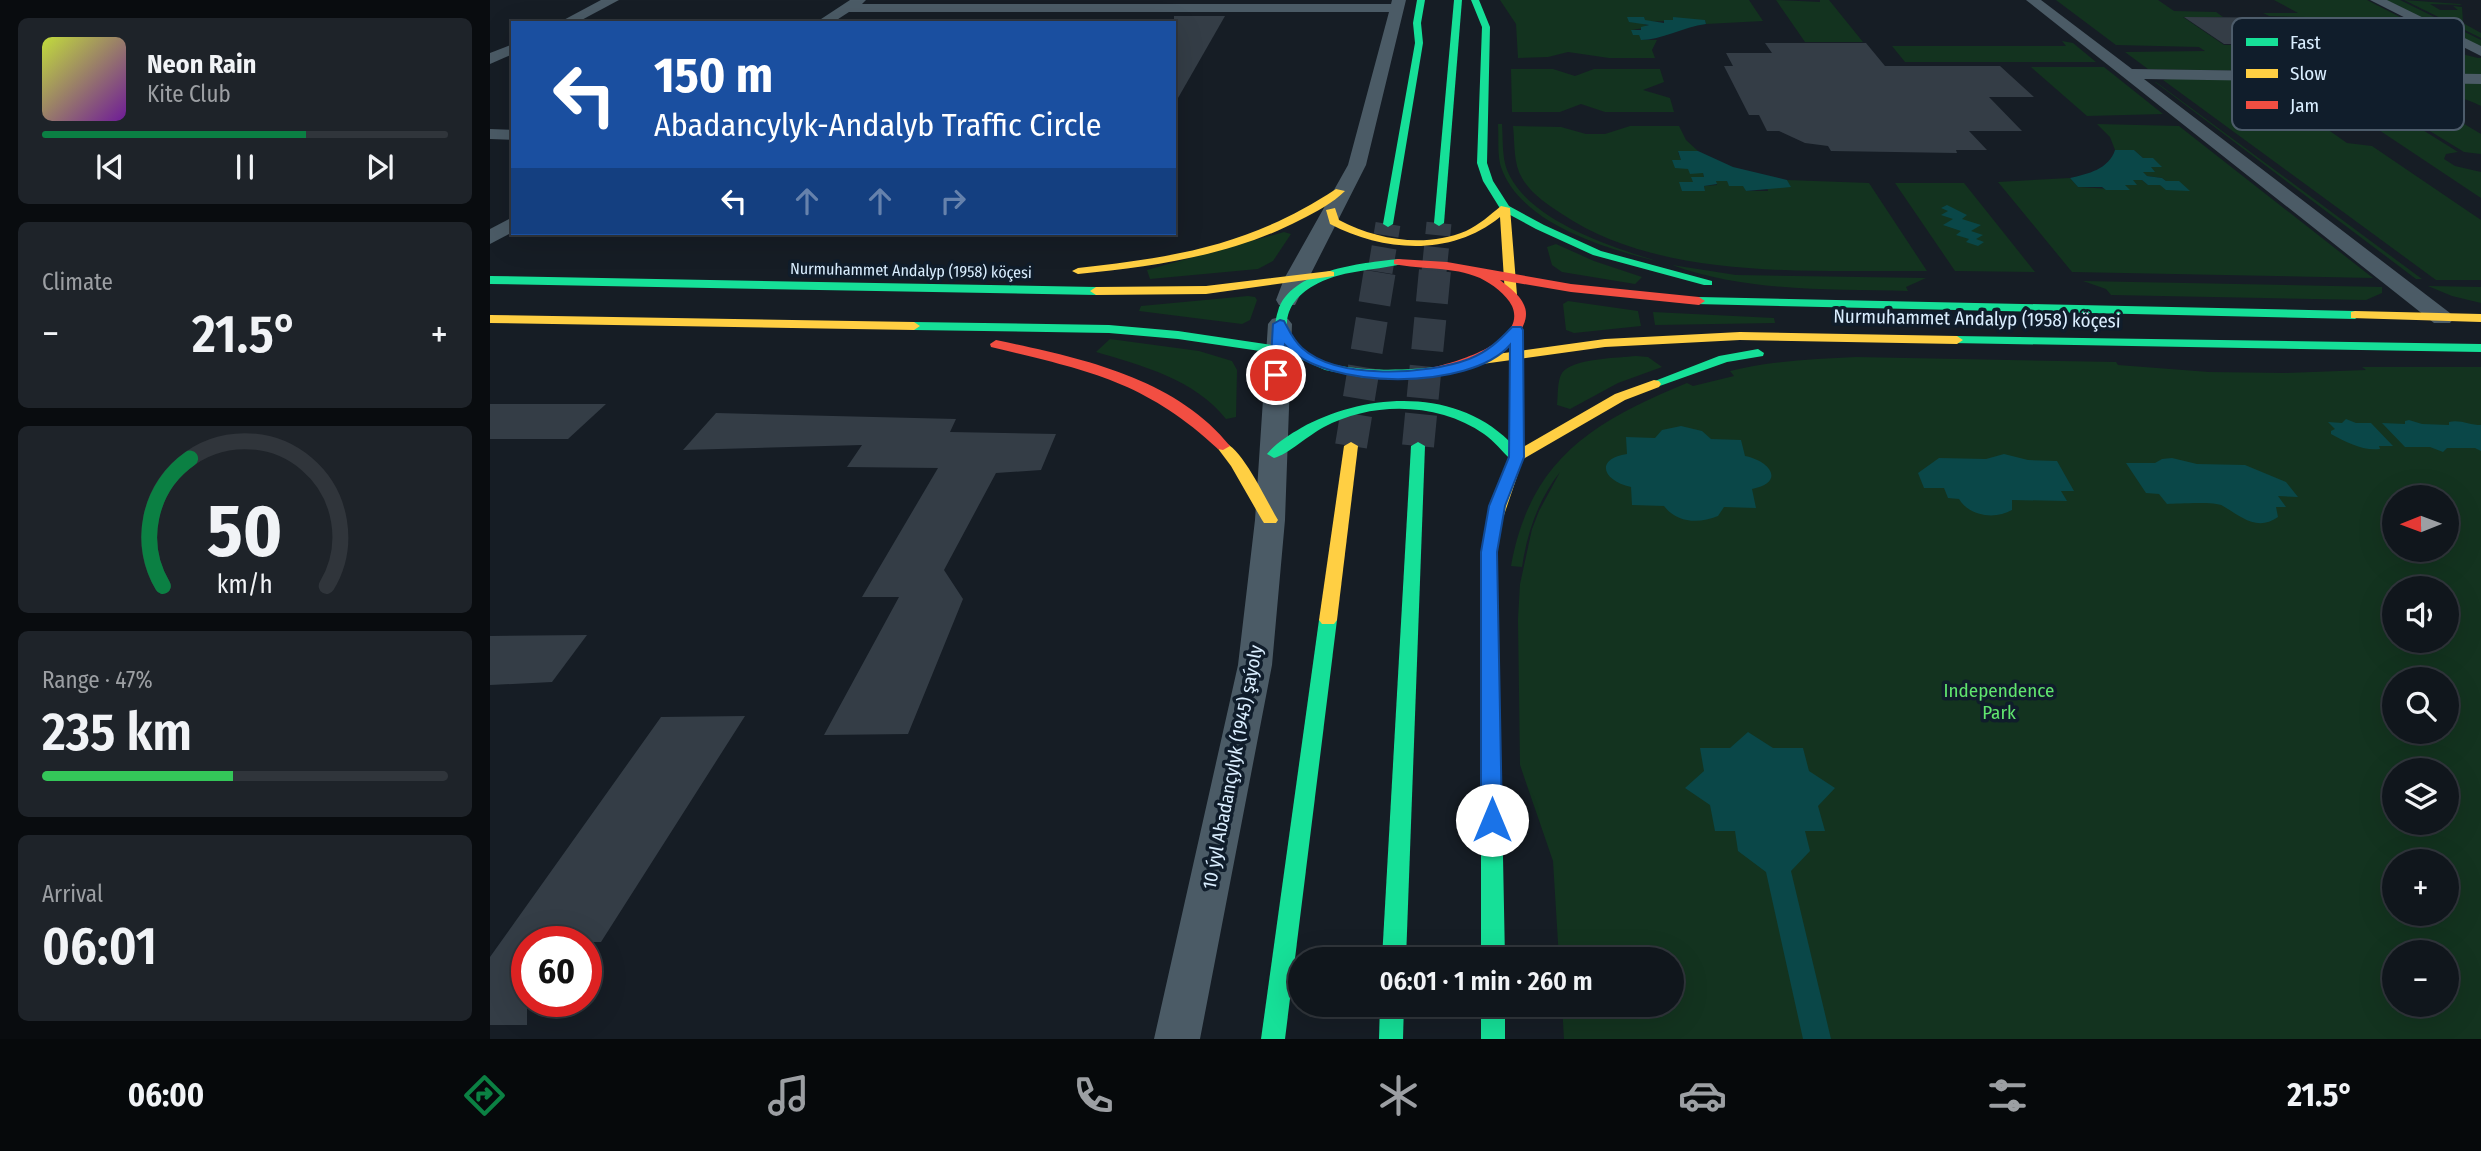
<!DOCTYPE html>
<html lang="en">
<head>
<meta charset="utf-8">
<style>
	:root { --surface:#10161c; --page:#1e2329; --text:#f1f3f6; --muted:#9c9fa3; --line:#30353b; --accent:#0b8043 }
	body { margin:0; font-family:"Fira Sans Condensed",sans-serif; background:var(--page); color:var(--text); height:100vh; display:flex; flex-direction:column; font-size:26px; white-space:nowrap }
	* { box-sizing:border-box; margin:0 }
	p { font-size:23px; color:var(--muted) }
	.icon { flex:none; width:38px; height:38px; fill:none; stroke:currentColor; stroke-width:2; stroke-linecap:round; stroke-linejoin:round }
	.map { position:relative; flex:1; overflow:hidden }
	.panel { display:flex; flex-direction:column; gap:18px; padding:18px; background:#090c0f; width:490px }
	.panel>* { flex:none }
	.banner { position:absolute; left:21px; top:21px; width:665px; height:214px; border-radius:0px; box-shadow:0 7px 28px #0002,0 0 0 2px var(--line); background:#1a4fa0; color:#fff; overflow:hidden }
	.needle { width:46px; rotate:269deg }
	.controls { position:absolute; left:1892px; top:485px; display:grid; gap:14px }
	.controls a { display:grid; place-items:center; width:77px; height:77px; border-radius:50%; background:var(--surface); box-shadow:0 7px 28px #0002,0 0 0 2px var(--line); font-size:35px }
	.speed { position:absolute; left:21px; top:926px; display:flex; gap:14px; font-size:35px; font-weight:700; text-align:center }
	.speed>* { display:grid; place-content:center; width:91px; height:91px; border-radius:50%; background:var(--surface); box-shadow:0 7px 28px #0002,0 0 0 2px var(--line); line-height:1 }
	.speed .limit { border:10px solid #d22; background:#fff; color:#111 }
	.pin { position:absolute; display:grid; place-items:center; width:60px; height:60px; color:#fff; margin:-30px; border:4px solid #fff; border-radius:50%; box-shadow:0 2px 7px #0007 }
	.me { position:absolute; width:77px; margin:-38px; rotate:0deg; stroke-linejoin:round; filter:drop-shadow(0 0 5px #0008) }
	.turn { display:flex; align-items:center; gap:24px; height:147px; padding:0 28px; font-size:32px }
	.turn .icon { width:91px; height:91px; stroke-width:2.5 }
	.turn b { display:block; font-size:49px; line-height:60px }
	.lanes { display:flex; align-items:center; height:66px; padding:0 28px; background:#0003; justify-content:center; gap:35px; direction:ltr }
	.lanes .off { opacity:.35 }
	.big { font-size:52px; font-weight:600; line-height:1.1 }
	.panel .card { flex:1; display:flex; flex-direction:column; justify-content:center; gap:10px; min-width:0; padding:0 24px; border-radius:10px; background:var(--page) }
	.panel .dial { align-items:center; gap:0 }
	.dial svg { height:182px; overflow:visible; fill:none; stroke:var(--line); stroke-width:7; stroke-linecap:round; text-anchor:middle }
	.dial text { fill:var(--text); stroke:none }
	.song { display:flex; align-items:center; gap:21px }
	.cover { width:84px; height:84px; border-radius:10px; background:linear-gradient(135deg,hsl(70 70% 55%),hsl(280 70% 35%)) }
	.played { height:7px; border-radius:4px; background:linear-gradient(90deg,var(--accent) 65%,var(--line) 65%) }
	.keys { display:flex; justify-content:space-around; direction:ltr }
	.heat { display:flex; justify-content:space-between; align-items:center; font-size:38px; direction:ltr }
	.charge { height:10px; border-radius:5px; background:linear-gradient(90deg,#34c759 47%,var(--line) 0) }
	.trip { position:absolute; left:798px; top:947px; width:396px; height:70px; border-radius:35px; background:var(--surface); box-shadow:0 7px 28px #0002,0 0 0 2px var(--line); font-weight:600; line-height:70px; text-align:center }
	.tab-bar { display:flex; height:112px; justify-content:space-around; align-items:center; background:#06090b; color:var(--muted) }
	.tab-bar .icon { width:49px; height:49px }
	.tab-bar .selected { color:var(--accent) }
	.tab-bar b { font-size:32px; color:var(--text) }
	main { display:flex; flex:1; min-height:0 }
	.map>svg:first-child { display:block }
</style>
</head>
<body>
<main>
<section class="panel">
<div class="card">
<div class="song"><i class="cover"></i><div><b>Neon Rain</b><p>Kite Club</p></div></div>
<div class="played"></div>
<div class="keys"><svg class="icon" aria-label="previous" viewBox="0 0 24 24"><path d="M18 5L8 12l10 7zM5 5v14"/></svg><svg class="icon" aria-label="pause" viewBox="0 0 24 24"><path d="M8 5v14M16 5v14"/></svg><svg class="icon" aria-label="next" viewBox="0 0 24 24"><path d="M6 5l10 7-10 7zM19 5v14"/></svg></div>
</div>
<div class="card"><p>Climate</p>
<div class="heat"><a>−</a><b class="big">21.5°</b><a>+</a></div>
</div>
<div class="card dial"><svg viewBox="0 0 100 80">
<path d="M14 69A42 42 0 1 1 86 69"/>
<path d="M14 69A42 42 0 0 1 26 13" stroke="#0b8043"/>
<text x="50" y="56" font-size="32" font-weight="700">50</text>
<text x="50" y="72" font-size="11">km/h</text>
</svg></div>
<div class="card"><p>Range · 47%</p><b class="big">235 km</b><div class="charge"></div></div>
<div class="card"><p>Arrival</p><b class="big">06:01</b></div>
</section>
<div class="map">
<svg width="1991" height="1039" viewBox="0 0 1991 1039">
	<rect width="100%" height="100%" fill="#161d25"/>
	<g fill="#13331f" fill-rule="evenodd">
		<path d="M1010 0H1259L1273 21 1216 24 1215 20 1149 22 1160 27 1142 30 1149 35 1152 40H1167L1162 50 1165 58H1119L1078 52 1058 57 1028 58 1026 24Z"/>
		<path d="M1286 0 1330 2V0H1339L1373 42H1315Z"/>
		<path d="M1566 0H1668L1684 11 1726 12 1733 17H1693L1734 45H1763L1785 59 1766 61 1768 68 1764 71 1658 69 1635 52 1715 51 1709 47 1626 45Z"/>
		<path d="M1784 0H1877L1968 47 1903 50 1910 54H1972L1988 58H1991V74C1939 74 1885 72 1839 46L1867 45 1848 35H1843L1816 17 1779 16 1773 13H1808Z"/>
		<path d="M1896 0H1910L1991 40V47Z"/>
		<path d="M1914 0 1970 4 1972 5 1940 4 1950 10H1968L1963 6 1972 7 1973 23 1991 33V38Z"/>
		<path d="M1572 41 1583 43 1606 62H1415L1402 46H1576Z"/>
		<path d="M1541 67H1614L1673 114 1597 116Z"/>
		<path d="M1021 69H1063L1085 76 1104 69H1170L1174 82 1153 90 1180 98 1184 112H1115L1091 104 1070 112H1022Z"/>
		<path d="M1673 80C1701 76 1783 75 1803 93L1787 94 1857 143 1882 146 1991 220V280H1946Z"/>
		<path d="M1853 80 1864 87 1850 90 1853 95 1891 104 1968 152 1956 154 1954 159 1965 166 1991 172V198L1817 82Z"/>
		<path d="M1858 80 1898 82 1909 85 1991 134V154L1974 152 1896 104 1910 101 1907 95 1868 87Z"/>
		<path d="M1665 82H1666L1932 279H1926Z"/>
		<path d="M1991 82V106C1973 96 1954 96 1936 86L1938 83Z"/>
		<path d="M1008 124H1012C1013 138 1012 154 1016 167 1034 220 1122 247 1170 262 1118 249 1031 225 1011 167 1007 154 1009 138 1008 124Z"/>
		<path d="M1607 124 1689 126 1883 278 1582 272 1508 182 1580 178 1588 187 1638 190 1634 185 1642 180H1652L1658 185 1689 181H1676L1672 178 1657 176 1652 172 1660 167H1671L1653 158 1644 150H1625L1620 137Z"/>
		<path d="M1023 126 1071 127 1096 134H1115L1140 126H1189L1196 140 1208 151 1188 152C1192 165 1200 169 1213 173L1214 177 1202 178 1215 190 1214 186 1227 185 1225 181H1237L1240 186H1254L1256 191H1278L1277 187 1300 186 1297 180 1379 183 1437 271C1321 270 1171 281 1072 214 1057 204 1041 194 1032 178 1023 163 1025 143 1023 126Z"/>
		<path d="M1405 183H1474L1545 272 1465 271Z"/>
		<path d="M794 232 801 234 783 261 768 269 660 279 657 270Z"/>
		<path d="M1066 244 1104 261 1152 277 1145 284 1072 272 1062 265 1057 247Z"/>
		<path d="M1182 265 1246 275 1436 278 1416 287 1418 291C1340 289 1256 292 1182 265Z"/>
		<path d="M1593 281 1892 287V293L1876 300 1621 295 1616 289Z"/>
		<path d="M1938 286 1991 287V303L1962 296Z"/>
		<path d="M758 296 765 297 767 300 760 320 752 324 649 311 651 306Z"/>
		<path d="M1078 301 1148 311 1151 326 1084 333 1076 330 1073 304Z"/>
		<path d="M1163 312 1284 318 1285 323 1165 325Z"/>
		<path d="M620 339 709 351 742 361 747 370 746 417 736 419C706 380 651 365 606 352Z"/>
		<path d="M1146 356 1158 357 1172 367 1128 383 1080 409 1067 405C1068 396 1067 381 1072 373 1083 358 1129 358 1146 356Z"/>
		<path d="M1366 357 1626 362 1628 365 1719 372 1796 373 1876 370 1872 367H1991V1039H1074L1072 1005 1181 1004V959H1069L1063 861 1030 765 1028 619 1030 584 1042 529 1049 511 1070 472C1048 500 1037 533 1032 567L1021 566C1040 459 1104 421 1197 383L1203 386 1244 376 1240 371C1281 361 1324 359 1366 357ZM1904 497H1956V550H1904ZM1904 588H1956V640H1904ZM1904 679H1956V732H1904ZM1904 770H1956V822H1904ZM1904 861H1956V914H1904ZM1904 952H1956V1004H1904Z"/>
	</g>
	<g fill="#0a4748">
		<path d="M1137 17H1154L1155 20 1174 23V20H1183V17L1215 20 1216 24C1193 27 1171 40 1151 40L1149 35H1143L1141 30H1151V27L1159 25 1139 22Z"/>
		<path d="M1625 150H1644L1653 158H1663L1672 167H1661L1665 172H1653L1657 176 1672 178 1676 181H1689L1700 191 1676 190 1670 185H1658L1652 180H1643L1647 185H1635L1640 190H1616L1612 187H1588L1580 178C1598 174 1619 169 1625 150Z"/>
		<path d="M1188 151H1208L1243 167 1297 180 1301 187 1256 191 1253 186H1239L1237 181H1226L1227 184 1214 186 1215 191H1192L1189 182H1203L1201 177H1214L1213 173 1200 174 1198 169 1185 168 1182 160H1191Z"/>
		<path d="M1457 205 1477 215 1472 219 1491 225 1481 231 1493 235 1486 239 1494 242 1488 246 1476 242 1479 239 1466 235 1471 231 1453 225 1463 219 1451 215 1458 211 1451 208Z"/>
		<path d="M1856 419 1866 423H1881L1903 446H1889L1890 449C1872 451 1856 442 1841 434V431L1845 429 1838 422 1852 423Z"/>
		<path d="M1919 420 1932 424 1959 425V422C1969 419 1980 425 1991 425V451L1985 448H1957L1953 452 1940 447H1915L1892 423 1915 424V421Z"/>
		<path d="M1191 426 1212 431 1221 439 1251 440 1255 456C1280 461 1296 482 1262 489L1266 508 1234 507 1228 516C1209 524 1187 523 1174 506L1142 505 1141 487C1113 481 1104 459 1137 454L1136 437 1165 438 1172 430Z"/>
		<path d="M1514 454 1538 460 1567 461 1584 491H1571L1577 501 1522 500V510C1505 520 1479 516 1469 499L1458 498 1454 488H1434L1428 473 1449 458 1496 459Z"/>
		<path d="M1682 458 1707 464 1755 465 1796 482 1808 497 1788 496 1796 507H1786L1788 517C1767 532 1750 516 1733 506 1724 501 1688 504 1677 504L1669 494 1656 493 1636 463H1665L1672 459Z"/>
		<path d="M1258 732 1283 748H1313L1319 771 1345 788 1328 806 1335 831H1315L1320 851 1301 871 1341 1039H1313L1276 872 1248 851 1245 831H1225L1220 805 1195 788 1214 771 1210 748H1240Z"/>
	</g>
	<g fill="#343d46">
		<path d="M684 16H735L684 105Z"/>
		<path d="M1694 17 1816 18 1864 45 1734 44Z"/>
		<path d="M1275 43H1376L1395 66H1510L1544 97H1499L1532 131H1479L1497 150H1466L1467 153 1341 151 1338 146 1315 143 1289 131H1277L1269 115H1259L1234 66H1243L1236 53H1282Z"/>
		<path d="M0 404H116L78 439H0Z"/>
		<path d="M226 413 466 419 460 432 566 434 551 470 506 473 454 570 473 599 418 734 334 735 409 597H372L448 468 357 467 372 445 193 450Z"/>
		<path d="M97 635 62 682 0 685V636Z"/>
		<path d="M255 716 111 942H37V1025H0V957L171 717Z"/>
	</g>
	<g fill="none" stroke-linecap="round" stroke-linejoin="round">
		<g stroke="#333c46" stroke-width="25" stroke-dasharray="25 12" stroke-linecap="butt">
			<path d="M890 272 898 224"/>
			<path d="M944 272 949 223"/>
		</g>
		<g stroke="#333c46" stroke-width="32" stroke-dasharray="32 16" stroke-linecap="butt">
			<path d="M861 446 890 270"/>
			<path d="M928 446 945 270"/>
		</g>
		<g fill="#4b5b66" fill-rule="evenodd">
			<path d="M111 0H129L86 23H68Z"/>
			<path d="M360 0H376L372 4H901L902 0H916L876 165 805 305H789L786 300 794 279 858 165 899 12H359L342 23H325Z"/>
			<path d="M1536 0H1551L1642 69 1991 74V84L1654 79 1960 313 1964 318 1960 323H1944Z"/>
			<path d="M1880 0H1897L1991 46V56Z"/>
			<path d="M23 44V54L0 64V53Z"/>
			<path d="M0 129 23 130V140L0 139Z"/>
			<path d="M23 217V232L0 244V229Z"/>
			<path d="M790 317 798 319 802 324 795 520 782 665 710 1039H664L748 665 765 520 778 324 782 319Z"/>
		</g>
		<g fill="#16e098" fill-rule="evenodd">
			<path d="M927 0H935L931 23 933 43 903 224 898 227 893 224 925 43 923 23Z"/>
			<path d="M964 0H972L954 223 949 226 944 223Z"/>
			<path d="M981 0H989L1000 27 997 163 1003 181 1019 206 1054 225 1111 251 1222 281V285H1214L1103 255 1046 229 1011 210 993 181 987 163 992 27Z"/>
			<path d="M908 259 912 260V264C882 271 850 270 823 286 809 294 797 307 797 324 799 378 911 371 945 367L950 368V374L911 378H875L835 370 804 356 688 339 619 333 424 330 418 326 424 322 619 325 688 331 795 347C786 335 783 326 788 311 800 270 872 263 908 259Z"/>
			<path d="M0 276 606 287 612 291 606 295 0 284Z"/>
			<path d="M1209 297 1865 311 1871 315 1865 319 1205 304V298Z"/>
			<path d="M1026 326 1032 330 1033 457 1031 460H1021C1012 451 1004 441 994 434 949 402 882 401 834 427 820 434 797 455 784 458L777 454C786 443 799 435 811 428 874 393 964 387 1019 441L1020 330Z"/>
			<path d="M1467 336 1991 344V352L1462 343V337Z"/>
			<path d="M1268 349 1274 353 1273 356 1237 362 1164 388 1157 384 1229 356Z"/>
			<path d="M928 442 935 446 916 959H892L921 446Z"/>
			<path d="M1005 513 1013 518 1007 552 1015 959H991V552L997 518Z"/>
			<path d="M838 614 844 616 847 620 795 1039H771L829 620 832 616Z"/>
			<path d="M890 1004H914L913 1039H889Z"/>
			<rect x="991" y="1004" width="24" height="35"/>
		</g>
		<g fill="#ffcf43" fill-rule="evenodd">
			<path d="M846 189 855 191C843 203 826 212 810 220 741 256 665 266 588 274L582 271 588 268C687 257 761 245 846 189Z"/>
			<path d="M1011 206 1020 208 1027 295 1021 299 1015 295 1010 217C961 257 894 252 840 224L836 210 845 208 849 220C887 240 935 248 976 231 989 225 1000 215 1011 206Z"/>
			<path d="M840 271 844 272V276L716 294 606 295 600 291 606 287 716 286Z"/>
			<path d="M1865 311 1991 314V322L1861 318V312Z"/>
			<path d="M0 315 424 322 430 326 424 330 0 323Z"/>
			<path d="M1250 332 1467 336 1473 340 1467 344 1250 340 1115 347 985 365 978 361 985 357 1115 339Z"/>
			<path d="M1164 380 1169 381 1171 384 1169 387 1135 400 1033 459 1013 518 1011 521H999L997 518 1021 454 1125 394Z"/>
			<path d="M733 442C752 447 777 502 788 520L786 523H774L772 520 741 466 726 446Z"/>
			<path d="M861 442 868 446 847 620 844 624H832L829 620 854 446Z"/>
		</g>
		<g fill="#f24e42" fill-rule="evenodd">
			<path d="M908 259 957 262 1081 284 1209 297 1215 301 1209 305 1081 292 1010 280C1021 289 1036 299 1036 314 1036 346 968 379 940 374V368C964 363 1038 342 1022 306 1016 294 1002 284 990 278 962 266 933 270 904 264V260Z"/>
			<path d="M506 340C587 357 685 377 740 446L733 450 728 449C654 380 595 370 501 347L500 344Z"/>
		</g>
	</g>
	<path fill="#1a73e8" stroke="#114b97" stroke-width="2" d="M790 320 794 321C800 332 803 340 812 348 847 380 937 375 979 359 997 352 1009 341 1022 327H1031L1033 330 1034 457 1015 506 1007 552 1012 820 1009 826 1002 829 994 826 991 820V552L999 506 1019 457 1020 345C980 391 835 390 795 345L793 375 786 379 780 375 783 324Z"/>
	<g text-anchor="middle" stroke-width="7" stroke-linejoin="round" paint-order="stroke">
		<g font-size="16" fill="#daeeff" stroke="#101d2b">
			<text transform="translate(421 270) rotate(1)" y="6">Nurmuhammet Andalyp (1958) köçesi</text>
		</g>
		<g font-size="19" fill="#daeeff" stroke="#101d2b">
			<text transform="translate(1487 318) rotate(1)" y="7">Nurmuhammet Andalyp (1958) köçesi</text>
			<text transform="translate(742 767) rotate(-79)" y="7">10 ýyl Abadançylyk (1945) şaýoly</text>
		</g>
		<g font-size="19" fill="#60e56e" stroke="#101d2b">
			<text x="1509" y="697">Independence<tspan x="1509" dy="22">Park</tspan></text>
		</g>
	</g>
	<rect x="1742" y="18" width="232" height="112" rx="10" fill="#101d2b" stroke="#4d5c6b" stroke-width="2"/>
	<rect x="1756" y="38" width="32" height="8" fill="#16e098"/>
	<rect x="1756" y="69" width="32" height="9" fill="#ffcf43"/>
	<rect x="1756" y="101" width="32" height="8" fill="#f24e42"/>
	<g font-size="19" fill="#daeeff">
		<text x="1800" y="49">Fast</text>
		<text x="1800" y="80">Slow</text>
		<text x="1800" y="112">Jam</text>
	</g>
</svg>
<div class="controls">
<a><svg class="needle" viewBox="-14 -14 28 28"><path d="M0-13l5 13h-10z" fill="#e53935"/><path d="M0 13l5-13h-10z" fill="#9c9fa3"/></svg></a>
<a><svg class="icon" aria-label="sound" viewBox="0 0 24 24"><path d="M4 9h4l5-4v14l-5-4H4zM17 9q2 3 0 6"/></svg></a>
<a><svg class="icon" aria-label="search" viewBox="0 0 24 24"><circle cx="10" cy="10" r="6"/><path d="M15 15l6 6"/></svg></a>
<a><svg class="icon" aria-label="layers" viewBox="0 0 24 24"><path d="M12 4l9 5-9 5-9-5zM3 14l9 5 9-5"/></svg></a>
<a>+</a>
<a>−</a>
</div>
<div class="speed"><div class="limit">60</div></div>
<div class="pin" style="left:786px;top:375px;background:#d93025"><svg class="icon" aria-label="arrive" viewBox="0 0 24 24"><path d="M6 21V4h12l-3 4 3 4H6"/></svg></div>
<svg class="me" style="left:1002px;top:820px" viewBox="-20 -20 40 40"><circle r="19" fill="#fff"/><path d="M0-13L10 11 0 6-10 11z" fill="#1a73e8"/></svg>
<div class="trip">06:01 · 1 min · 260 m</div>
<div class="banner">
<div class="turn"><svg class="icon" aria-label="left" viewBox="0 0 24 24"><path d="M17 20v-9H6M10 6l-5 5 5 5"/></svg><div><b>150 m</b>Abadancylyk-Andalyb Traffic Circle</div></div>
<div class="lanes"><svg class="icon" aria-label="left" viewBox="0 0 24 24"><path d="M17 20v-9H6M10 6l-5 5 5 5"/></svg><svg class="icon off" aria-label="ahead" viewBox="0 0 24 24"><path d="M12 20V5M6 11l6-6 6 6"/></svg><svg class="icon off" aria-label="ahead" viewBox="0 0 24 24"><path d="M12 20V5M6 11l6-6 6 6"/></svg><svg class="icon off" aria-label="right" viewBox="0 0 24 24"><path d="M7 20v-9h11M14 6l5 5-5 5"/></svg></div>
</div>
</div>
</main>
<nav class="tab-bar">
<b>06:00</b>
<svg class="icon selected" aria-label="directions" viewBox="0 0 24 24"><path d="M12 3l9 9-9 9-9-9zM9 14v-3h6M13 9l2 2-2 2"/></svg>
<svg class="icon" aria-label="music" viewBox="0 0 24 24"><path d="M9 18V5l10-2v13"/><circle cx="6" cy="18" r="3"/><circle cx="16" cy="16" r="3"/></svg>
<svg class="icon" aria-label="phone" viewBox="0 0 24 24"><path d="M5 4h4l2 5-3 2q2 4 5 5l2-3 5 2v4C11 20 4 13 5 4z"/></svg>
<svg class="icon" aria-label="climate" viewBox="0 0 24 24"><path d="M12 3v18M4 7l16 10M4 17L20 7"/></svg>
<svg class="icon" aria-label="car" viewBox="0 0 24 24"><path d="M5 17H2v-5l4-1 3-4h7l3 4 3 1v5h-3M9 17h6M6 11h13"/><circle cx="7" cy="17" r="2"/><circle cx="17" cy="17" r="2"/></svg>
<svg class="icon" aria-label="filters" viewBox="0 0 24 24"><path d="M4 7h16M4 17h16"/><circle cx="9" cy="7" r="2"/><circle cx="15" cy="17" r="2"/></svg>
<b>21.5°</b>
</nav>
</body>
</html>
